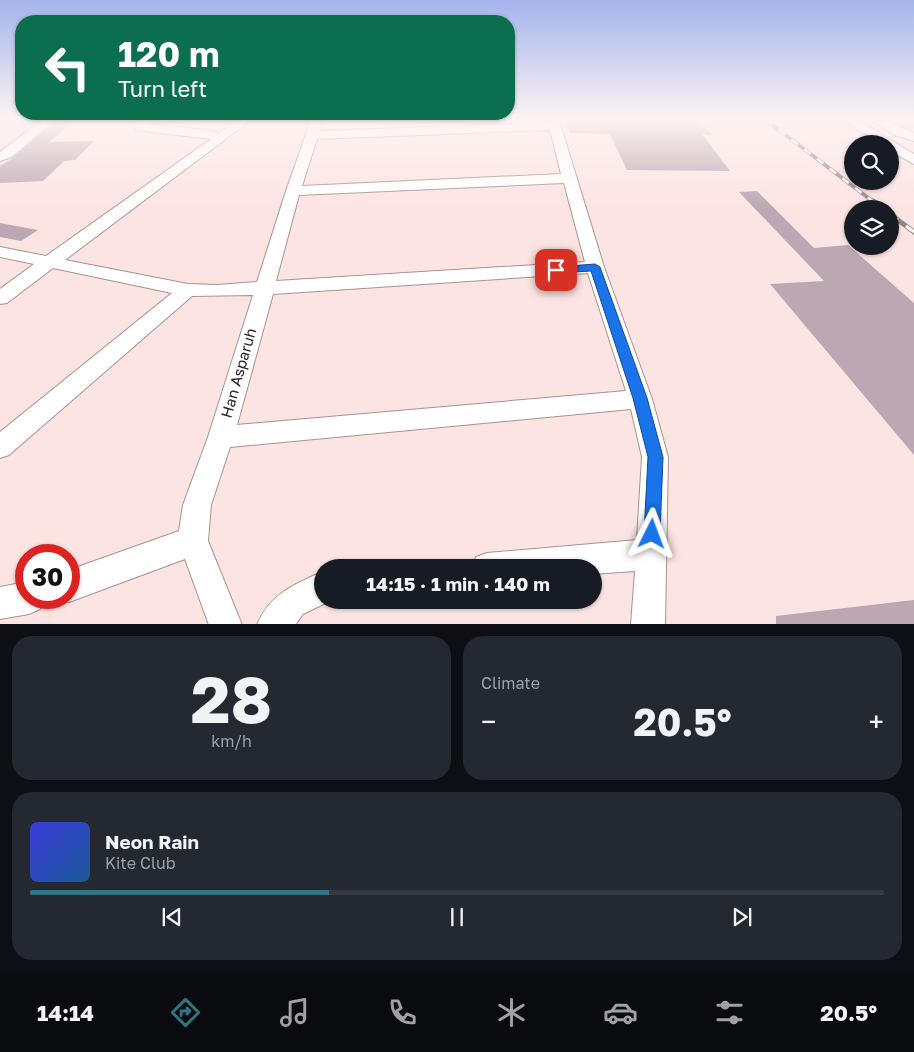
<!DOCTYPE html>
<html lang="en">
<head>
<meta charset="utf-8">
<style>
	:root { --surface:#171b24; --page:#242831; --text:#f1f3f6; --muted:#9ea1a6; --line:#363941; --accent:#317585 }
	body { margin:0; font-family:"Golos Text",sans-serif; background:var(--page); color:var(--text); height:100vh; display:flex; flex-direction:column; font-size:19px; white-space:nowrap }
	* { box-sizing:border-box; margin:0 }
	p { font-size:16px; color:var(--muted) }
	.icon { flex:none; width:28px; height:28px; fill:none; stroke:currentColor; stroke-width:2; stroke-linecap:round; stroke-linejoin:round }
	.map { position:relative; height:624px; overflow:hidden }
	.side { display:flex; flex-direction:column; gap:12px; padding:12px; background:#0d0f14; flex:1 }
	.side>* { flex:none }
	.top-card { position:absolute; left:15px; top:15px; width:500px; height:105px; border-radius:20px; box-shadow:0 1px 4px #0004; background:#0b6e4f; color:#fff; overflow:hidden }
	.controls { position:absolute; left:844px; top:135px; display:grid; gap:10px }
	.controls a { display:grid; place-items:center; width:55px; height:55px; border-radius:50%; background:var(--surface); box-shadow:0 1px 4px #0004; font-size:25px }
	.speed { position:absolute; left:15px; top:544px; display:flex; gap:10px; font-size:25px; font-weight:700; text-align:center }
	.speed>* { display:grid; place-content:center; width:65px; height:65px; border-radius:50%; background:var(--surface); box-shadow:0 1px 4px #0004; line-height:1 }
	.speed .limit { border:8px solid #d22; background:#fff; color:#111 }
	.pin { position:absolute; display:grid; place-items:center; width:42px; height:42px; color:#fff; margin:-21px; border-radius:10px; box-shadow:0 2px 8px #0006 }
	.me { position:absolute; width:55px; margin:-28px; rotate:3deg; stroke-linejoin:round; filter:drop-shadow(0 0 4px #0008) }
	.turn { display:flex; align-items:center; gap:18px; height:105px; padding:0 20px; font-size:22px }
	.turn .icon { width:65px; height:65px; stroke-width:2.5 }
	.turn b { display:block; font-size:35px; line-height:42px }
	.big { font-size:38px; font-weight:700; line-height:1.1 }
	.side .card { flex:1; display:flex; flex-direction:column; justify-content:center; gap:8px; min-width:0; padding:0 18px; border-radius:20px; background:var(--page) }
	.side .dial { align-items:center; gap:0 }
	.dial b { font-size:65px; line-height:1 }
	.song { display:flex; align-items:center; gap:15px }
	.cover { width:60px; height:60px; border-radius:8px; background:linear-gradient(135deg,hsl(240 70% 55%),hsl(210 70% 35%)) }
	.played { height:5px; border-radius:2px; background:linear-gradient(90deg,var(--accent) 35%,var(--line) 35%) }
	.keys { display:flex; justify-content:space-around; direction:ltr }
	.heat { display:flex; justify-content:space-between; align-items:center; font-size:28px; direction:ltr }
	.side .tiles { flex:1; display:grid; gap:12px; grid-template-columns:1fr 1fr }
	.card:last-child { grid-column:span 2 }
	.trip { position:absolute; left:314px; top:559px; width:288px; height:50px; border-radius:25px; background:var(--surface); box-shadow:0 1px 4px #0004; font-weight:700; line-height:50px; text-align:center }
	.menu { display:flex; height:80px; justify-content:space-around; align-items:center; background:#090b0e; color:var(--muted) }
	.menu .icon { width:35px; height:35px }
	.menu .selected { color:var(--accent) }
	.menu b { font-size:22px; color:var(--text) }
	.map>svg:first-child { display:block }
</style>
</head>
<body>
<div class="map">
<svg width="914" height="625" viewBox="0 0 914 625">
	<rect width="100%" height="100%" fill="#fce4e3"/>
	<g fill="#bca8b2">
		<path d="M57 120H75L49 142 94 141 75 160 64 161 43 181 0 183V166L13 158Z"/>
		<path d="M565 120H699L711 135 702 134 730 171 627 170 610 134 570 133Z"/>
		<path d="M757 191 814 248 848 245 914 303V455L770 284 824 281 739 192Z"/>
		<path d="M0 223 38 230 21 241 0 237Z"/>
		<path d="M914 600V625H776V616Z"/>
	</g>
	<g fill="none" stroke-linecap="round" stroke-linejoin="round">
		<defs>
			<g id="minor">
				<path d="M42 120H55L12 157 0 161V152Z"/>
				<path d="M140 120H152L149 124 213 131 218 134 237 120H251L65 260 188 284 217 285 257 282 286 191 311 120H323L319 131 548 123 547 120H559L604 267 652 399 668 457 665 625H631L635 571 592 574V568H472L476 557 487 553 637 540 642 457 631 409 230 447 211 505 208 541 242 625H209L185 559 69 602 59 598H69V570L179 531 183 505 208 437 253 295 192 296 9 455 0 458V432L172 293 53 268 7 303 0 304V289L34 264 0 257V247L46 256 211 139 136 130 134 127ZM550 130 561 174 302 186 317 139ZM564 183 585 262 276 281 299 195ZM588 273 626 391 237 425 273 294Z"/>
				<path d="M844 120H858L914 154V164L890 151V144H879Z"/>
				<path d="M871 120H886L914 133V141L895 135Z"/>
				<path d="M322 572V600H332L303 614 295 625H257C269 595 294 584 322 572Z"/>
				<path d="M26 582V598H45L40 609 29 614 0 619V587Z"/>
			</g>
		</defs>
		<use href="#minor" stroke="#a89291" stroke-width="2"/>
		<use href="#minor" fill="#fff" fill-rule="evenodd"/>
		<defs>
			<path id="rail-far1" d="M766 120 875 203"/>
			<g id="rail">
				<path d="M873 201 883 209"/>
				<path d="M890 214 914 232"/>
			</g>
		</defs>
		<use href="#rail-far1" stroke="#968584" stroke-width="4"/>
		<use href="#rail" stroke="#968584" stroke-width="5"/>
		<use href="#rail-far1" stroke="#fff" stroke-width="2.5" stroke-dasharray="8" stroke-linecap="butt"/>
		<use href="#rail" stroke="#fff" stroke-width="3" stroke-dasharray="10" stroke-linecap="butt"/>
	</g>
	<linearGradient id="sky" x2="0" y2="1"><stop stop-color="#a4b4ec"/><stop offset="0.58" stop-color="#fef3f2"/><stop offset="1" stop-color="#fef3f2" stop-opacity="0"/></linearGradient>
	<rect width="914" height="207" fill="url(#sky)"/>
	<path fill="#1a73e8" stroke="#114b97" d="M595 264 600 267 647 398 663 457 660 534 658 540 652 543 646 540 644 534 648 457 633 398 591 271 556 273 551 270 556 267Z"/>
	<g text-anchor="middle" stroke-width="5" stroke-linejoin="round" paint-order="stroke">
		<g font-size="15" fill="#2a2221" stroke="#fff">
			<text transform="translate(239 373) rotate(-74)" y="5">Han Asparuh</text>
		</g>
	</g>
</svg>
<div class="controls">
<a><svg class="icon" aria-label="search" viewBox="0 0 24 24"><circle cx="10" cy="10" r="6"/><path d="M15 15l6 6"/></svg></a>
<a><svg class="icon" aria-label="layers" viewBox="0 0 24 24"><path d="M12 4l9 5-9 5-9-5zM3 14l9 5 9-5"/></svg></a>
</div>
<div class="speed"><div class="limit">30</div></div>
<div class="pin" style="left:556px;top:270px;background:#d93025"><svg class="icon" aria-label="arrive" viewBox="0 0 24 24"><path d="M6 21V4h12l-3 4 3 4H6"/></svg></div>
<svg class="me" style="left:652px;top:534px" viewBox="-20 -20 40 40"><path d="M0-17L14 15 0 8-14 15z" fill="#1a73e8" stroke="#fff" stroke-width="4"/></svg>
<div class="trip">14:15 · 1 min · 140 m</div>
<div class="top-card">
<div class="turn"><svg class="icon" aria-label="left" viewBox="0 0 24 24"><path d="M17 20v-9H6M10 6l-5 5 5 5"/></svg><div><b>120 m</b>Turn left</div></div>
</div>
</div>
<section class="side">
<div class="tiles">
<div class="card dial"><b>28</b><p>km/h</p></div>
<div class="card"><p>Climate</p>
<div class="heat"><a>−</a><b class="big">20.5°</b><a>+</a></div>
</div>
<div class="card">
<div class="song"><i class="cover"></i><div><b>Neon Rain</b><p>Kite Club</p></div></div>
<div class="played"></div>
<div class="keys"><svg class="icon" aria-label="previous" viewBox="0 0 24 24"><path d="M18 5L8 12l10 7zM5 5v14"/></svg><svg class="icon" aria-label="pause" viewBox="0 0 24 24"><path d="M8 5v14M16 5v14"/></svg><svg class="icon" aria-label="next" viewBox="0 0 24 24"><path d="M6 5l10 7-10 7zM19 5v14"/></svg></div>
</div>
</div>
</section>
<nav class="menu">
<b>14:14</b>
<svg class="icon selected" aria-label="directions" viewBox="0 0 24 24"><path d="M12 3l9 9-9 9-9-9zM9 14v-3h6M13 9l2 2-2 2"/></svg>
<svg class="icon" aria-label="music" viewBox="0 0 24 24"><path d="M9 18V5l10-2v13"/><circle cx="6" cy="18" r="3"/><circle cx="16" cy="16" r="3"/></svg>
<svg class="icon" aria-label="phone" viewBox="0 0 24 24"><path d="M5 4h4l2 5-3 2q2 4 5 5l2-3 5 2v4C11 20 4 13 5 4z"/></svg>
<svg class="icon" aria-label="climate" viewBox="0 0 24 24"><path d="M12 3v18M4 7l16 10M4 17L20 7"/></svg>
<svg class="icon" aria-label="car" viewBox="0 0 24 24"><path d="M5 17H2v-5l4-1 3-4h7l3 4 3 1v5h-3M9 17h6M6 11h13"/><circle cx="7" cy="17" r="2"/><circle cx="17" cy="17" r="2"/></svg>
<svg class="icon" aria-label="filters" viewBox="0 0 24 24"><path d="M4 7h16M4 17h16"/><circle cx="9" cy="7" r="2"/><circle cx="15" cy="17" r="2"/></svg>
<b>20.5°</b>
</nav>
</body>
</html>
